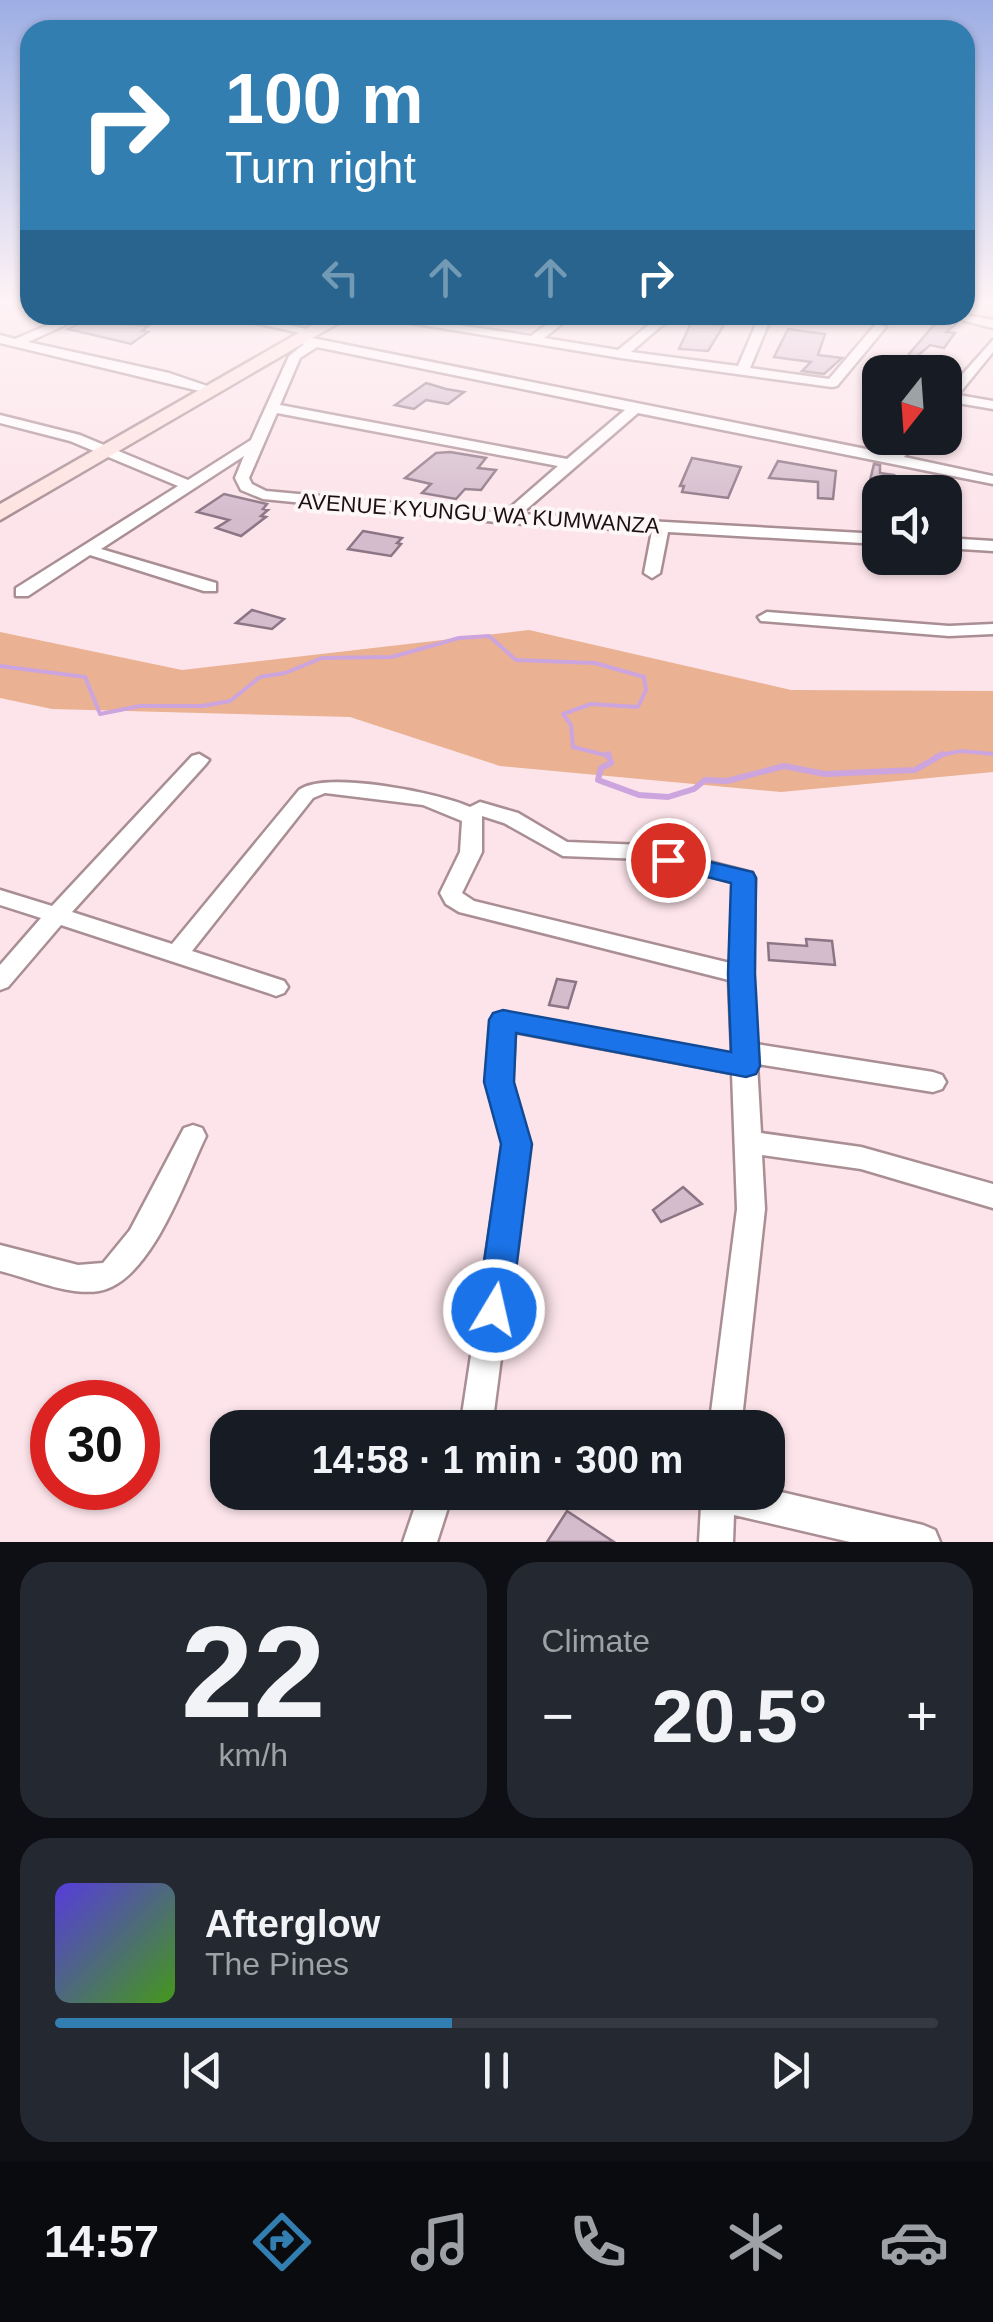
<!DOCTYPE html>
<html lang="en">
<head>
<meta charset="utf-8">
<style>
	:root { --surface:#171b24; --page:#242831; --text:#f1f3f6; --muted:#9ea1a6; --line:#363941; --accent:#327eb1 }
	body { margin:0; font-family:Helvetica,sans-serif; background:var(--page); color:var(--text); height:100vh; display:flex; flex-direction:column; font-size:38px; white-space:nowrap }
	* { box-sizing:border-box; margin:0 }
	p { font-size:32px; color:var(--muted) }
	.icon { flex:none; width:55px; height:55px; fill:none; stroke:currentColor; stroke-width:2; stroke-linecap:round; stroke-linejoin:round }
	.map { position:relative; height:1542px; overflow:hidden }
	.sheet { display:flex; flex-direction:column; gap:20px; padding:20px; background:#0d0f14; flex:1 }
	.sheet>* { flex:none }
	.hud { position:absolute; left:20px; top:20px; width:955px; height:305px; border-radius:30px; box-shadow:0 2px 8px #0004; background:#327eb1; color:#fff; overflow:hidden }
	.needle { width:65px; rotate:197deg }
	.fabs { position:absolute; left:862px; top:355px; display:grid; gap:20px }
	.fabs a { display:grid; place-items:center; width:100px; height:100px; border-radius:20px; background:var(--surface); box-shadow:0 2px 8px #0004; font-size:50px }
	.speed { position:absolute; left:30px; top:1380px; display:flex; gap:20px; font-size:50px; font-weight:700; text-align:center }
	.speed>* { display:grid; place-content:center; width:130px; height:130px; border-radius:50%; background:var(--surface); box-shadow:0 2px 8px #0004; line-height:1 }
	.speed .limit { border:15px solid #d22; background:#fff; color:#111 }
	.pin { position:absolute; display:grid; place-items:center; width:85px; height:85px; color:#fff; margin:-42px; border:5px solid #fff; border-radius:50%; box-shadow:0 2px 10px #0007 }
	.me { position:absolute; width:110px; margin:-55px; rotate:9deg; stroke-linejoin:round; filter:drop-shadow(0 0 8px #0008) }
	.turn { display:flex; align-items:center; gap:35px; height:210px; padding:0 40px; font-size:45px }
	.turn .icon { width:130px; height:130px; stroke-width:2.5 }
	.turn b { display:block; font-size:70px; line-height:85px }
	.lanes { display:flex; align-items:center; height:95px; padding:0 40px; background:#0003; justify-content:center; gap:50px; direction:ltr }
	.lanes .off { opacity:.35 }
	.big { font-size:75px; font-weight:700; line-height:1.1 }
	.sheet .card { flex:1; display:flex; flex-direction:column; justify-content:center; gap:15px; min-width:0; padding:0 35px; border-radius:30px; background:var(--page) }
	.sheet .dial { align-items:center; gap:0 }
	.dial b { font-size:130px; line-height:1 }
	.song { display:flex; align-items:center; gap:30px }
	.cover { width:120px; height:120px; border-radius:15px; background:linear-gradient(135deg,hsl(250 70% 55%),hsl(100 70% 35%)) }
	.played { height:10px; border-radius:5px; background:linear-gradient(90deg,var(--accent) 45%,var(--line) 45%) }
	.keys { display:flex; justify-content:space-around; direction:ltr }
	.heat { display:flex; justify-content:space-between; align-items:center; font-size:55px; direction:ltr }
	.sheet .tiles { flex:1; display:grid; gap:20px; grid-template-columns:1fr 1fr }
	.card:last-child { grid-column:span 2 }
	.trip { position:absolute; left:210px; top:1410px; width:575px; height:100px; border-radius:30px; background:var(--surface); box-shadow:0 2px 8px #0004; font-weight:700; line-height:100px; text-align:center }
	.dock { display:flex; height:160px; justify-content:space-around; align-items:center; background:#090b0e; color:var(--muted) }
	.dock .icon { width:70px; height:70px }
	.dock .on { color:var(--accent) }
	.dock b { font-size:45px; color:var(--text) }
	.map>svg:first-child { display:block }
</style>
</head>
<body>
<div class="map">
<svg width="993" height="1542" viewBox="0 0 993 1542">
	<rect width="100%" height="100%" fill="#fce4ea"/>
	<path fill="#eab192" d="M529 630 791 690 993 691V772L781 792 500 766 350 717 52 709 0 698V632L182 670Z"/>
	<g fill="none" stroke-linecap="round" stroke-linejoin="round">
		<g stroke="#cca5df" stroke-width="4">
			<path d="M0 666 85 677 100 714 140 706H202L230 701 260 677 285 673 322 658 392 657 459 638 489 636 516 660 595 663 644 677 646 690 638 707 591 704 563 714 571 725 573 747 609 756"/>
			<path d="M936 756 961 751 993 754"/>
		</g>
		<path stroke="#cca5df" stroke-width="6" d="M608 754 611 763 601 768 598 780 639 795 668 797 694 789 705 780 727 781 784 766 825 774 915 770 943 754"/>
	</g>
	<g fill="#d4bccc" stroke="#8c7685" stroke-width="2.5">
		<path d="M96 315H142L126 324 148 326 142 331 148 332 131 344 68 329Z"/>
		<path d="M940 318 957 323 946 332 955 333 944 348 930 345 914 359 909 354Z"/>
		<path d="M691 323 694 322 724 325 708 351 679 349Z"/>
		<path d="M788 329 825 334 818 355 842 358 824 374 802 371 811 362 774 357Z"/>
		<path d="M426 383 446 389 464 392 448 404 426 400 414 409 395 405Z"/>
		<path d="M450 452 486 458 478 468 496 470 481 490 465 489 456 499 422 493 431 484 405 478 436 453Z"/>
		<path d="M692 458 741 467 728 498 682 492 684 486H680Z"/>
		<path d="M778 461 836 471 833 499 818 498V482L769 478Z"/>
		<path d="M874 464 880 465V473L894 475 888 492H880V505L865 501Z"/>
		<path d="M224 494 267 504 263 509 268 510 261 516 266 517 241 536 216 528 229 520 197 512Z"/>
		<path d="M363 531 402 538 397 543 401 544 391 556 348 549Z"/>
		<path d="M252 610 284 619 272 629 236 623Z"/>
		<path d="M806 939 832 941 835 965 769 960 768 943 807 946Z"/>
		<path d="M557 979 576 982 568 1008 549 1005Z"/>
		<path d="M683 1187 702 1204 661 1222 653 1210Z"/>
		<path d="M567 1511 614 1542H547Z"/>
	</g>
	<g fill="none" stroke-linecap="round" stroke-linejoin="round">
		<defs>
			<g id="street">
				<path d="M71 315H87L28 342 169 373 219 390 212 394 0 343V335L15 339Z"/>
				<path d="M219 315H243L320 332 314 336Z"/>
				<path d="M363 315H392L531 336 560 315H573L544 338 618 350 661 315H674L631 352 738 366 760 315H772L750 368 829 379 876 324 886 327 837 386 832 387 621 358Z"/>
				<path d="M942 315H965L993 320V328Z"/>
				<path d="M302 336 891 454 907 438H921L904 457 993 476V484L638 413 521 514 880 534V544L668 532 660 573 652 578 644 573 652 531 507 523 263 499 241 490 235 478 244 456 101 549 216 583V591H204L90 555 28 596H16V588L178 486 70 441 0 423V415L80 435 188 480 251 440 289 356 304 344 296 340ZM317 347 625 410 567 459 280 405 300 358ZM277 413 558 466 504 513 266 491 252 484 249 478Z"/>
				<path d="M993 340V352L958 395 993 401V409L952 402 945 406V394Z"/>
				<path d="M945 538 993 541V551L945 548Z"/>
				<path d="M767 612 949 626 993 624V634L949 636 761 621 758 617Z"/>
				<path d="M199 754 209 760 206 764 72 912 172 944 299 790C325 770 440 793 470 807L480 802 518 813 567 842 643 845 752 873 755 878 753 974 756 1044 933 1072 942 1075 946 1082 942 1089 933 1092 757 1064 761 1133 861 1147 993 1184V1208L861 1169 762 1155 765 1209 741 1428H709L737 1209 732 1073 515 1032 512 1082 529 1144 492 1427 460 1428 503 1144 486 1082 491 1021 494 1015 503 1012 732 1054 729 980 459 912 446 904 440 893 460 852 462 821 423 805 325 793 313 798 192 951 284 981 288 987 284 993 276 996 268 993 61 925 8 987 0 990V965L41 918 0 905V890L52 906 192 756ZM482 816 504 823 563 856 643 859 733 882 730 963 474 901 462 893 482 852Z"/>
				<path d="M193 1125 202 1128 206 1136C185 1179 151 1282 99 1291 68 1296 29 1278 0 1271V1245L78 1265 103 1263 130 1230 184 1128Z"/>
				<path d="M768 1489 923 1525 935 1530 940 1542H850L734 1515 733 1542H699L701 1506 695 1504 691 1492H768Z"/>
				<path d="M420 1492H453L437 1542H403Z"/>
			</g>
			<path id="secondary" d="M330 315H352L0 520V504Z"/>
		</defs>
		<use href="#street" stroke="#a98e94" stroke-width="5"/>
		<use href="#secondary" stroke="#a98e94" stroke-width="5"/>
		<use href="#street" fill="#fff" fill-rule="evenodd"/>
		<use href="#secondary" fill="#fee3e0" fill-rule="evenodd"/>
	</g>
	<linearGradient id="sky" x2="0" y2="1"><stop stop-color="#9daee4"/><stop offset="0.58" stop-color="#fef3f6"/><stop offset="1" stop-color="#fef3f6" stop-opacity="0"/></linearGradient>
	<rect width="993" height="517" fill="url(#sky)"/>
	<path fill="#1a73e8" stroke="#114b97" stroke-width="2.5" d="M668 852 753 872 756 878 755 974 760 1066 756 1074 746 1077 516 1033 514 1082 532 1144 511 1310 506 1320 494 1325 482 1320 477 1310 501 1144 484 1082 489 1020 493 1013 503 1010 731 1052 728 974 731 883 660 865 656 860 660 854Z"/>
	<g text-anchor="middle" stroke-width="8" stroke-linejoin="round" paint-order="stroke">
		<g font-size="22" fill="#1b1114" stroke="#fdf7f8">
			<text transform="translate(479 513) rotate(4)" y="8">AVENUE KYUNGU WA KUMWANZA</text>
		</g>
	</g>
</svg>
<div class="fabs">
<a><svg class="needle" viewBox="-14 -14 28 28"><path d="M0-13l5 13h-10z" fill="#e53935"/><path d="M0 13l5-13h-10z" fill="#9ea1a6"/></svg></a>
<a><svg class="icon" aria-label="sound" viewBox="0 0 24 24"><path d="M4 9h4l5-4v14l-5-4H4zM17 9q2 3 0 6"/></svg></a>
</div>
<div class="speed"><div class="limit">30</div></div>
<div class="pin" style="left:668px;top:860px;background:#d93025"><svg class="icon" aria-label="arrive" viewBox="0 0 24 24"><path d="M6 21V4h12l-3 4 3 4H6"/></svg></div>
<svg class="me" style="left:494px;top:1310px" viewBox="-20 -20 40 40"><circle r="17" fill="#1a73e8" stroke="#fff" stroke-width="3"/><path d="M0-11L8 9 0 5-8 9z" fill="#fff"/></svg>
<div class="trip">14:58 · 1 min · 300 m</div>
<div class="hud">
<div class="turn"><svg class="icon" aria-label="right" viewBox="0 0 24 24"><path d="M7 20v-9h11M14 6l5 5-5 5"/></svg><div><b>100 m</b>Turn right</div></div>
<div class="lanes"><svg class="icon off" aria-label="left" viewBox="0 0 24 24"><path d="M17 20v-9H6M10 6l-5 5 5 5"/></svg><svg class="icon off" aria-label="ahead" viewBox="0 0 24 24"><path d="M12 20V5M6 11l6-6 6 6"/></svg><svg class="icon off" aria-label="ahead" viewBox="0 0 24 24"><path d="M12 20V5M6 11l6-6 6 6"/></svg><svg class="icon" aria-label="right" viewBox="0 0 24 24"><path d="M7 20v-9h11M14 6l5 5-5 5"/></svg></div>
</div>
</div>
<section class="sheet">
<div class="tiles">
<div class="card dial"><b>22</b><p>km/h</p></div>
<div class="card"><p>Climate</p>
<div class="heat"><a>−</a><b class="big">20.5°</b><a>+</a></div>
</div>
<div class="card">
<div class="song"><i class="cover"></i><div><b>Afterglow</b><p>The Pines</p></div></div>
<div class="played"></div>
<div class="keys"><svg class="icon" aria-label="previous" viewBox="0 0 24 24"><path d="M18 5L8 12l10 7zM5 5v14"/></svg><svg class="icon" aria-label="pause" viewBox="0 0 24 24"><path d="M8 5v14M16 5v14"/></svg><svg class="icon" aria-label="next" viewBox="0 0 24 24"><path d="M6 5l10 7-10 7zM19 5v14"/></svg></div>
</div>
</div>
</section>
<nav class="dock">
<b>14:57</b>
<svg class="icon on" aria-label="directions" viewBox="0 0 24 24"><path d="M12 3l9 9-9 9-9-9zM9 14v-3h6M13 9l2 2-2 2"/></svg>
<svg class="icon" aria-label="music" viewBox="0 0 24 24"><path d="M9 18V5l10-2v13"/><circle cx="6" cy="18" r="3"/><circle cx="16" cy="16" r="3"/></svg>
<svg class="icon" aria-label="phone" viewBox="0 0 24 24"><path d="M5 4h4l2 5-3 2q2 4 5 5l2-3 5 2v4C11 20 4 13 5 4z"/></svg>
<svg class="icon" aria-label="climate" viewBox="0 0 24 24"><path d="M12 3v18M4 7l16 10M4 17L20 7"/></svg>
<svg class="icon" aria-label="car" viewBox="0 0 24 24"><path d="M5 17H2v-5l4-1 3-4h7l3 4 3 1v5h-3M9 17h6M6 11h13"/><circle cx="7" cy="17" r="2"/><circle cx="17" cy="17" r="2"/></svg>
</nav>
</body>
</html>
